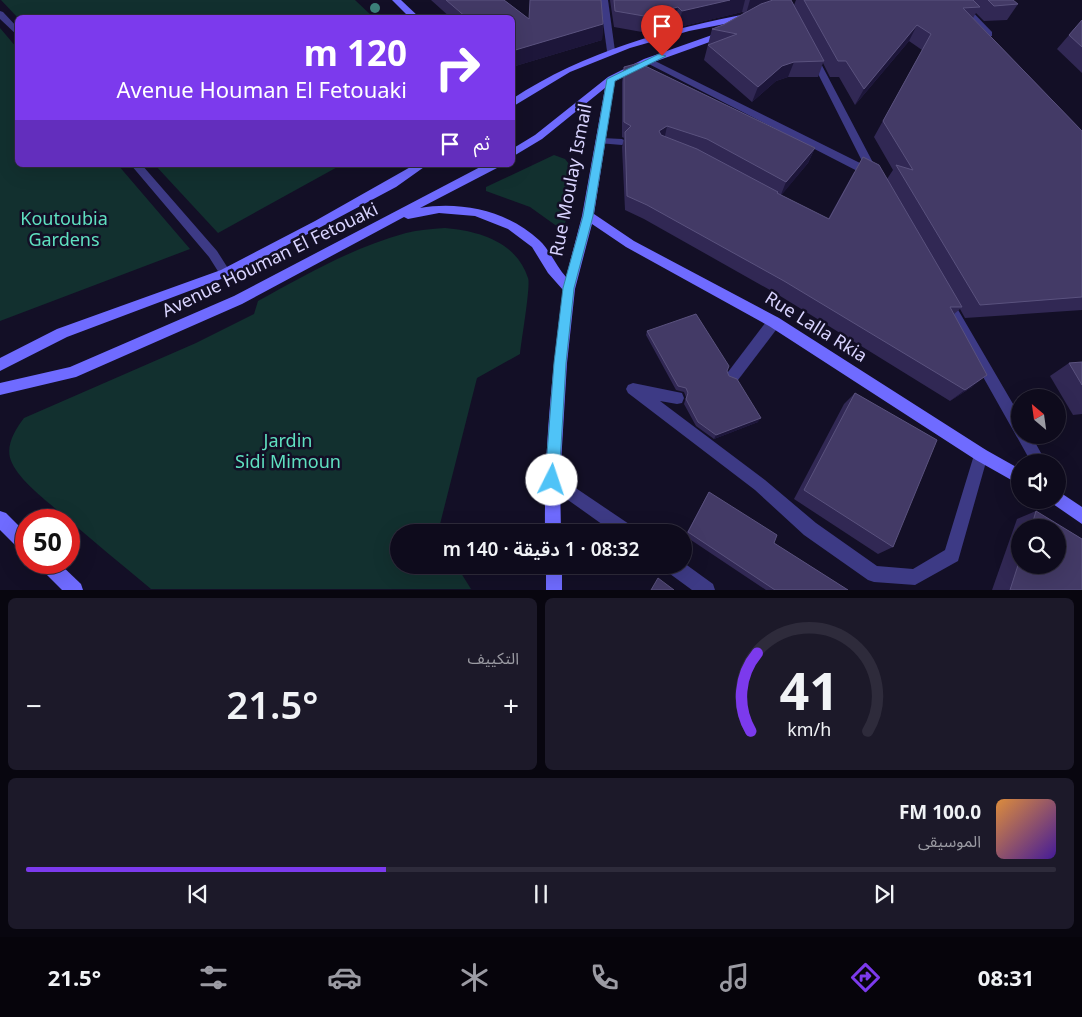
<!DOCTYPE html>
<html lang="ar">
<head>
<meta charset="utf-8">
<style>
	:root { --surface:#0e0b1c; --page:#1c1929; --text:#f1f3f6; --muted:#9b9ba3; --line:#2e2b3b; --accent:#7c3aed }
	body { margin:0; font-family:"Noto Sans","Noto Sans Arabic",sans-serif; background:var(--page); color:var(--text); direction:rtl; height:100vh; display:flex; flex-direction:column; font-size:19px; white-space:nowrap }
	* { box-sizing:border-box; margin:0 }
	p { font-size:16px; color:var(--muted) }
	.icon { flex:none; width:28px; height:28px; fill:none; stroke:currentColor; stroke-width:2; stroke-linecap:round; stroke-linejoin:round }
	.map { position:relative; height:590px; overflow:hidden; direction:ltr }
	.sheet { display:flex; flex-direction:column; gap:8px; padding:8px; background:#08060f; flex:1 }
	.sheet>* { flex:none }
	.hud { position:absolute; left:15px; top:15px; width:500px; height:152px; border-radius:8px; box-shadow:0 5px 20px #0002,0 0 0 1px var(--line); direction:rtl; background:#7c3aed; color:#fff; overflow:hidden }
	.needle { width:32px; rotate:331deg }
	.buttons { position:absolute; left:1011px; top:389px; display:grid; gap:10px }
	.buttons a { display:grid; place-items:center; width:55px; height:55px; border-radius:50%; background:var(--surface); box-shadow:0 5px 20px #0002,0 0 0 1px var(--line); font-size:25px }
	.speed { position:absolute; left:15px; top:509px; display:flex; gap:10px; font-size:25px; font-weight:700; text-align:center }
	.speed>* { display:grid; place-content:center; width:65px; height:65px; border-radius:50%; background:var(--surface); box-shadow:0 5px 20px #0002,0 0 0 1px var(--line); line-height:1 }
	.speed .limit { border:8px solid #d22; background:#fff; color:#111 }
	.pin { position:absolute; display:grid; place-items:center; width:42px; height:42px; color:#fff; margin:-51px -21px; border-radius:50% 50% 50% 0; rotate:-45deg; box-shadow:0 0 5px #0007 }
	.pin .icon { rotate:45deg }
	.me { position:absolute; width:55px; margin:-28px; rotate:4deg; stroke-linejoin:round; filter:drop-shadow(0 0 4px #0008) }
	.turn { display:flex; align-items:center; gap:18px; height:105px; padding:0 25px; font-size:22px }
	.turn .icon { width:65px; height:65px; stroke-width:2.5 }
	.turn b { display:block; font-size:35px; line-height:42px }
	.then { display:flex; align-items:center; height:48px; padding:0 25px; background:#0003; gap:10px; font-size:19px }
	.big { font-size:38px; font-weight:600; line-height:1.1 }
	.sheet .tile { flex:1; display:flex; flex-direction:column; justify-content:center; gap:8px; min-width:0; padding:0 18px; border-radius:8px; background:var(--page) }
	.sheet .dial { align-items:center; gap:0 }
	.dial svg { height:130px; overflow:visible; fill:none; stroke:var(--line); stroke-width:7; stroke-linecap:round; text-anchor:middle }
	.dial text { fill:var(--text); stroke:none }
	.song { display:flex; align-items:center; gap:15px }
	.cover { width:60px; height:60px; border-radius:8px; background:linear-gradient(135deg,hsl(30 70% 55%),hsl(260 70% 35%)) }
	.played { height:5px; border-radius:2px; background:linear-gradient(90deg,var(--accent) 35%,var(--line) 35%) }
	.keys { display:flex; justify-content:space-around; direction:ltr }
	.heat { display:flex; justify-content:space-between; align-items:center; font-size:28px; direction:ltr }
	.sheet .tiles { flex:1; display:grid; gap:8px; grid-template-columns:1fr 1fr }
	.tile:last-child { grid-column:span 2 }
	.trip { position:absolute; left:390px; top:524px; width:302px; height:50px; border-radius:25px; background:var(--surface); box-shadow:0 5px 20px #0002,0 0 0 1px var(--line); font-weight:600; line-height:50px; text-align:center; direction:rtl }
	.dock { display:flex; height:80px; justify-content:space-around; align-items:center; background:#06040b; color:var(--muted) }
	.dock .icon { width:35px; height:35px }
	.dock .active { color:var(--accent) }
	.dock b { font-size:22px; color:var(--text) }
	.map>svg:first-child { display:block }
</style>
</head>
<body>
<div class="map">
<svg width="1082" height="590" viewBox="0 0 1082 590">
	<rect width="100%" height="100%" fill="#130f26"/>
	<g fill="#12302f">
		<path d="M1 0H355L373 17 18 18Z"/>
		<path d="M0 28 17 48 18 165H118L190 249 0 321Z"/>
		<path d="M554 155 565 159 569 164 567 217 564 226 558 227 530 207 486 191V187Z"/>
		<path d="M155 165H341L218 233Z"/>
		<path d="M445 228C478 231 516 241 528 278 531 285 521 342 520 354L477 378 438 532H399V565H456L471 589H151C122 565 92 540 63 515 47 501 21 482 12 463 4 447 15 430 24 418L196 343 254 314 258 301C305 275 354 247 406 233 418 230 432 229 445 228Z"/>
	</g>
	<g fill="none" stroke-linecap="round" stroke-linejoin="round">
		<g fill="#3d3a85" fill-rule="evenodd">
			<path d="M0 11 3 12 18 28V36L0 19Z"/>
			<path d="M602 138 622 139 627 142 622 145 598 143 597 141Z"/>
			<path d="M131 165H142L217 251 231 273 229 276H221L209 257Z"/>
			<path d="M774 317 779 318 780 322 779 326 738 380 733 382 728 380 726 376 728 372 769 318Z"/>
			<path d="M633 383 682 393 684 398 682 403 677 404 660 401 765 480 816 523 877 566 913 569 945 550 974 455 976 450 981 448 986 450 988 455 958 561 915 585 874 582 868 580 804 535 755 490 628 393 626 389 628 385Z"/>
			<path d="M552 472 632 526 634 532H613L547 485 544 480 547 475Z"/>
			<path d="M684 563 713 584 715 590H692L666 571 664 565H684Z"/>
		</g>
		<g fill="#3d3a85" fill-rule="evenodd">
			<path d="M600 0H608L615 51 611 54 607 51Z"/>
			<path d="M952 0H961L992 32V36H986Z"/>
			<path d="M813 53 817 56 879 174 878 177 867 176 643 61 645 59H651L864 165 809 56Z"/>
			<path d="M946 295 950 296 1020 416V435H1031L1046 462H1031L942 304 940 300 942 296Z"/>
		</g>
		<g fill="#6f6bff" fill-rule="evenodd">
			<path d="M392 0H401L420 18H410Z"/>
			<path d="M752 13 755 14V18L689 31 630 48 570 72 512 107V99C585 51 667 29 752 13Z"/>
			<path d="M725 28 729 31 718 39 651 63 615 81 594 214 634 241 779 318 986 450 1020 469V485L976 460 769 326 626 247 592 224 575 289 567 363 560 480 561 532H545C544 451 552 371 563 290L548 273 532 247 508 229 475 216 439 213 408 219 404 217 242 304 76 377 0 395V383L70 367 234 296 484 165H498L497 168 420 208C461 201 508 211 539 240 550 250 556 266 566 277L582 216 605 88 542 139 512 157V149L535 135 608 77 644 59 712 35Z"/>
			<path d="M414 165H427L396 187 229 276 67 337 0 371V358L57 329 221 270 315 221Z"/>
			<path d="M1058 491 1082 507V524L1053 504 1051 500H1058Z"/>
			<path d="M0 511 6 513 26 533V552L20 550 0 530Z"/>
			<path d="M38 562H58L81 584 83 590H62L40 568Z"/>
			<rect x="546" y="565" width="16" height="25"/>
		</g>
	</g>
	<circle fill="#3d827b" cx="375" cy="8" r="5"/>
	<g fill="#312854" fill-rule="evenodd">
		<path d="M431 0H504L529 19 603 24 602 40 512 67V18H451Z"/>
		<path d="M610 0H791L794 5 796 0H1013L1018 4 1007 20 984 21 976 13 973 18 1082 131V310L965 318 960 309 954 314 972 387 950 401 777 294 644 219 625 210 622 147 624 138 622 137V82L624 67 815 148 808 163 781 195 828 219 854 172 887 179 893 170 874 137 922 50 909 41 855 105 839 77H830L823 63 818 77H788L776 81 752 102 704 60 712 29 723 25 744 13 742 12 679 27 675 23 642 32 614 27Z"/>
		<path d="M1082 20V73L1057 49 1069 35Z"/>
		<path d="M647 331 727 371 729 376 758 422 714 439 696 426 684 404 686 397 684 392 676 390 646 335Z"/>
		<path d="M1082 362V414L1073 415 1050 376 1069 363Z"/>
		<path d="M855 393 893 547 878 554 794 499 844 404Z"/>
		<path d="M709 492 774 543 848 590H766L685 536 706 497Z"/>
		<path d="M1036 511 1082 539V590H992L1017 519ZM1020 528H1058V565H1020Z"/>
	</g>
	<g fill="#1d163a">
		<path d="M730 0H745L742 12 679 27 682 11Z"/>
		<path d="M750 0H781L746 14Z"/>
		<path d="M678 7 675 23 642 32 644 16Z"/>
		<path d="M603 24 602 40 512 67V51Z"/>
		<path d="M917 25 909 41 855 105 864 89Z"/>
		<path d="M794 62 788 77 776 81 752 102 758 87 782 66Z"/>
		<path d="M667 126 664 141 659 131Z"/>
		<path d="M815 148 808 163 780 197 786 182Z"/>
		<path d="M987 375 972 387 950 401 965 390Z"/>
		<path d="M761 418 758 422 714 439 716 435Z"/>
	</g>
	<g fill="#433a66" stroke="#5a527e">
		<path d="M446 0H504L529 19 530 0H601L603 24 512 51V18H467Z"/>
		<path d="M614 0H730L682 11 678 7 644 16 615 11Z"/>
		<path d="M773 0H791L824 61 794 62 782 66 758 87 708 45 737 34 712 29 723 25 761 4Z"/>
		<path d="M804 0H973L980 7 963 8 1082 131V297L980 305 896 165 913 170 883 121 931 34 917 25 864 89 846 61H838Z"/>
		<path d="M988 0H1013L1018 4 994 6Z"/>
		<path d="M1082 20V47L1069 35Z"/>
		<path d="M639 63 815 148 786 182 707 139 667 126 659 131 661 135 697 149 778 192 777 193 829 219 863 157 879 165 962 307H950L987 375 965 390 784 281 647 205 627 196 625 132 631 126 624 122V67Z"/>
		<path d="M696 314 729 366 727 371 729 376 737 379 761 418 716 435 698 422 686 399 688 393 686 388 678 386 647 331Z"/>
		<path d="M1082 362V385L1069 363Z"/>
		<path d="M855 393 937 440 893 547 804 490Z"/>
		<path d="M709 492 777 535 774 543 848 590H775L688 532Z"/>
		<path d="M1036 511 1082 539V590H1010L1020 559V565H1058V528H1031Z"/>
		<path d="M658 578 674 590H651Z"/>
	</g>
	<path fill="#4fc3f7" stroke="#337fa1" d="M659 54 666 56 615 81 593 216 574 288 566 363 559 480 557 485 552 487 547 485 545 480 554 363 563 288 583 216 607 79Z"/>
	<g text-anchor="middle" stroke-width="5" stroke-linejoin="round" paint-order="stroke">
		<g font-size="18" fill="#d9d4ff" stroke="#130f26">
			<text transform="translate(571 180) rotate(-79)" y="6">Rue Moulay Ismail</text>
			<text transform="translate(270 260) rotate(-26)" y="6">Avenue Houman El Fetouaki</text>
			<text transform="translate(816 327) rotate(32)" y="6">Rue Lalla Rkia</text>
		</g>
		<g font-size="18" fill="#5fe0c0" stroke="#130f26">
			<text x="64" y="225">Koutoubia<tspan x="64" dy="21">Gardens</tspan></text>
			<text x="288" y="447">Jardin<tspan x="288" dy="21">Sidi Mimoun</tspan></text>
		</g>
	</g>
</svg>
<div class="buttons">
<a><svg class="needle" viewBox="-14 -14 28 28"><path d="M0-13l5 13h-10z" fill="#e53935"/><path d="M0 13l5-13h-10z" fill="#9b9ba3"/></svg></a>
<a><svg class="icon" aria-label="sound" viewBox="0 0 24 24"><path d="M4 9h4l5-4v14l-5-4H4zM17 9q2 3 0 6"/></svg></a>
<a><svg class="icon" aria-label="search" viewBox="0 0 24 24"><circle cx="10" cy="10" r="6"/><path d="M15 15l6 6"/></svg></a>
</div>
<div class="speed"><div class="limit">50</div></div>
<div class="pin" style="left:662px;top:56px;background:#d93025"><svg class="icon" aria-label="arrive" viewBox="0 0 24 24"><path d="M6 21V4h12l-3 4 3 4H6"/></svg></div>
<svg class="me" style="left:552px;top:480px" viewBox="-20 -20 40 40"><circle r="19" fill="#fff"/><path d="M0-13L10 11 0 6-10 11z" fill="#4fc3f7"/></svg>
<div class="trip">08:32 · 1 دقيقة · 140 m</div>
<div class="hud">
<div class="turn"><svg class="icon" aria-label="right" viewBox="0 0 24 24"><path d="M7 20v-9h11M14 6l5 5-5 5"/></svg><div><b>120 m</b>Avenue Houman El Fetouaki</div></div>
<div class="then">ثم<svg class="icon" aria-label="arrive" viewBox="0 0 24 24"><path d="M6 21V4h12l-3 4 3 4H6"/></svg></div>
</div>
</div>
<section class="sheet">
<div class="tiles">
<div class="tile dial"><svg viewBox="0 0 100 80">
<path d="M14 69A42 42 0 1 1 86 69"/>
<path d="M14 69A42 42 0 0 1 18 21" stroke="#7c3aed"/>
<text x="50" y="56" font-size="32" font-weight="700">41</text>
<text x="50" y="72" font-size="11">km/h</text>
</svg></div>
<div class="tile"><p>التكييف</p>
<div class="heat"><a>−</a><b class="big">21.5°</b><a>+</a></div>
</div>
<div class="tile">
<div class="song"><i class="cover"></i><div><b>100.0 FM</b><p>الموسيقى</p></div></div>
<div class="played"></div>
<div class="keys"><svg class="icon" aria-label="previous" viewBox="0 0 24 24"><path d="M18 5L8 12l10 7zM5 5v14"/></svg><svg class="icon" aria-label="pause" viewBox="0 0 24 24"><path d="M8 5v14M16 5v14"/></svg><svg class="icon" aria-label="next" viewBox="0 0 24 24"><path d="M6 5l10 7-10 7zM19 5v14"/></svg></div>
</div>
</div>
</section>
<nav class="dock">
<b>08:31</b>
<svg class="icon active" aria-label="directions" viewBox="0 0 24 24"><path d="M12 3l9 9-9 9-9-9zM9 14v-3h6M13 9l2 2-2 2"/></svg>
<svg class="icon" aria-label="music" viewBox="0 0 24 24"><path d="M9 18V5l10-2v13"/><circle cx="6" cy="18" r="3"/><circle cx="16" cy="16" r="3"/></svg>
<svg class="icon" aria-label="phone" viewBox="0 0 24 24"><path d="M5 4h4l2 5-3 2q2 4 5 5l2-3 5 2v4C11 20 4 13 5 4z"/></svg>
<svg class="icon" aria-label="climate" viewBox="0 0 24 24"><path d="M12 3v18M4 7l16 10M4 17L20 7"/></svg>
<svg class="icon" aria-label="car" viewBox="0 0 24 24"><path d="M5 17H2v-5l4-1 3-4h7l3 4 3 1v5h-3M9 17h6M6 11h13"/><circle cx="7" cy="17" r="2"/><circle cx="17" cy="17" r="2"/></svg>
<svg class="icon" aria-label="filters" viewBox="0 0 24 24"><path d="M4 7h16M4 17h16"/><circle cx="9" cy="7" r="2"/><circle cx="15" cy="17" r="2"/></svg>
<b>21.5°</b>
</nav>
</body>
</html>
